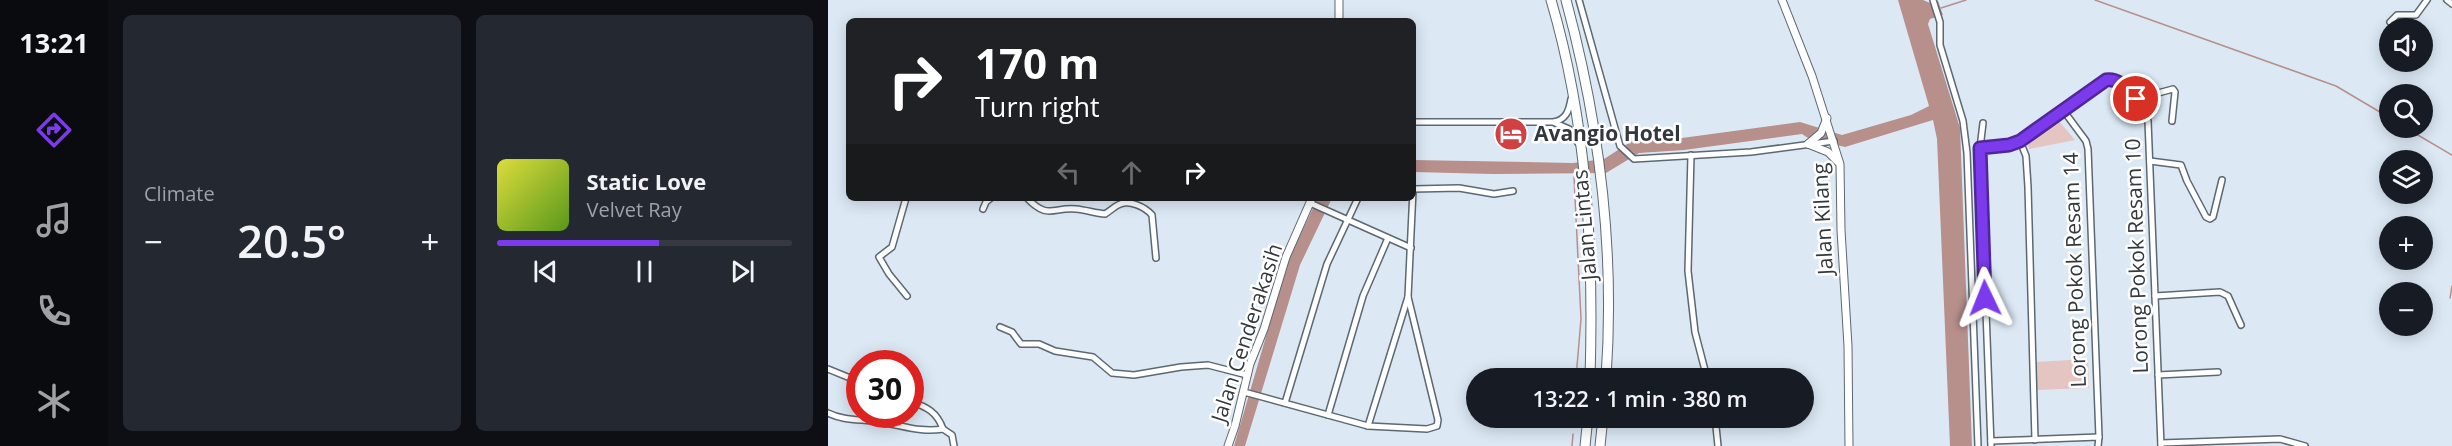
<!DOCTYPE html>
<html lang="en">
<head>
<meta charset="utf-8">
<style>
	:root { --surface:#171b24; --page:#242831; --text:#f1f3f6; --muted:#9ea1a6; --line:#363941; --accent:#7c3aed }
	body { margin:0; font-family:"Open Sans",sans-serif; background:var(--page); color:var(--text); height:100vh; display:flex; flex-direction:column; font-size:22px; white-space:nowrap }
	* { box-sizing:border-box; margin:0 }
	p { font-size:20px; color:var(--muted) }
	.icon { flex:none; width:33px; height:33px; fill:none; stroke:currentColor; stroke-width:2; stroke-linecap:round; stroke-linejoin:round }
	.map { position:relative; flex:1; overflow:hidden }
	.side { display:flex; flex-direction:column; gap:15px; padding:15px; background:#0d0f14; width:720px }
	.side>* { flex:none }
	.guide { position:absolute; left:18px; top:18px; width:570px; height:183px; border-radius:9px; box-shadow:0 3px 15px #0003; background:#202124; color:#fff; overflow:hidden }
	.buttons { position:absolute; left:1551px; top:18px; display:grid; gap:12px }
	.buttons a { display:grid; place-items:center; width:54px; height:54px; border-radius:50%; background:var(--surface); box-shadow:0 3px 15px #0003; font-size:30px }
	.speed { position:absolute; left:18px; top:350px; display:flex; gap:12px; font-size:30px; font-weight:700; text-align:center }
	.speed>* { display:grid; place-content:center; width:78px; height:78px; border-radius:50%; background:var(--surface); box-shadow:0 3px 15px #0003; line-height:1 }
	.speed .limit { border:9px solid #d22; background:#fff; color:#111 }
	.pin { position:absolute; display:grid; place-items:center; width:51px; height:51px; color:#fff; margin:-26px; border:3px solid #fff; border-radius:50%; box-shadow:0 2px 6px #0007 }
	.me { position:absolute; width:66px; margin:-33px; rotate:358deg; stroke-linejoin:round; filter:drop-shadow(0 0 4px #0008) }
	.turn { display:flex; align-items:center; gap:21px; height:126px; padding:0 30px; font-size:27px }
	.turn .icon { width:78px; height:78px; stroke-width:2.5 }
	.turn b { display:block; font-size:42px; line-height:51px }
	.lanes { display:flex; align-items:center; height:57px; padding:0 30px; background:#0003; justify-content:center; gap:30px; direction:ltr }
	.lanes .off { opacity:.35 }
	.big { font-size:45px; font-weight:600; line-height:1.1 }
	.side .card { flex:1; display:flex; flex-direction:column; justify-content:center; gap:9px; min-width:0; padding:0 21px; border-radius:9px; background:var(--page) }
	.song { display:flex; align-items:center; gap:18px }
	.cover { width:72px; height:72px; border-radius:9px; background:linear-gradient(135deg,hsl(60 70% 55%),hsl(90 70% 35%)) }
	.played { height:6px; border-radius:3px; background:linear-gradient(90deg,var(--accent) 55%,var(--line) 55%) }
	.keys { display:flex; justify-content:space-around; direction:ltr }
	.heat { display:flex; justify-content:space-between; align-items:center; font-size:33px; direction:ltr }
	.side .tiles { flex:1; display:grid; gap:15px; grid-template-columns:repeat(2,1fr) }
	.trip { position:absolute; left:638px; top:368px; width:348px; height:60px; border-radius:30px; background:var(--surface); box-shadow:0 3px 15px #0003; font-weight:600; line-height:60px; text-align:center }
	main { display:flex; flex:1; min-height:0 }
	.menu { display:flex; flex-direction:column; width:108px; justify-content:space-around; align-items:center; background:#090b0e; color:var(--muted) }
	.menu .icon { width:42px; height:42px }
	.menu .active { color:var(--accent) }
	.menu b { font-size:27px; color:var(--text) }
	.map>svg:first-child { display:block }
</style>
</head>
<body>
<main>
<nav class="menu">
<b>13:21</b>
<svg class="icon active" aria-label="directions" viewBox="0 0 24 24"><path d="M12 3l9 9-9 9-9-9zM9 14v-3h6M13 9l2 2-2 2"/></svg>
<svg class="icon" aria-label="music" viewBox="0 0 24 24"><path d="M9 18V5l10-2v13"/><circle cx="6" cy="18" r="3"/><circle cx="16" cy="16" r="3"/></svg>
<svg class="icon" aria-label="phone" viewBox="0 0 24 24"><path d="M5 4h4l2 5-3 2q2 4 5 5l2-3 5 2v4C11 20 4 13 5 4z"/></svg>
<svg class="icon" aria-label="climate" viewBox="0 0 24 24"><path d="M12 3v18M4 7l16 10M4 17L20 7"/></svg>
</nav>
<section class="side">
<div class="tiles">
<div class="card"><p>Climate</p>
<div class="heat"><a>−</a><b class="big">20.5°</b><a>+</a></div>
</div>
<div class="card">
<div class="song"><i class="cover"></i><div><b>Static Love</b><p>Velvet Ray</p></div></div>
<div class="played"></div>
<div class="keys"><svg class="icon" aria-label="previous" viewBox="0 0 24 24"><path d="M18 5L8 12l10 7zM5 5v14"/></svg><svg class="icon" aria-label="pause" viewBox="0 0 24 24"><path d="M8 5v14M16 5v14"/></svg><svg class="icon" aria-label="next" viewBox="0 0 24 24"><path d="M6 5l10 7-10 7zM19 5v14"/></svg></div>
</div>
</div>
</section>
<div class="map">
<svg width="1624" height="446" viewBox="0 0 1624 446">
	<rect width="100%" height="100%" fill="#dce9f5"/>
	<g fill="#e4c5c2">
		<path d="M1230 120 1247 140 1201 149 1199 141Z"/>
		<path d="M1260 359 1261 388 1209 390 1208 362Z"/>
	</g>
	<g fill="#b78f8b">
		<path d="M1070 0H1095L1102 3 1110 1 1115 15 1102 19 1100 24 1132 128 1144 446H1122L1109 139 1105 120 1017 147 980 138 974 134 856 150 811 153 778 173 665 174 585 172V160L745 163 776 159 804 141 854 138 972 122 1014 135 1083 115 1101 106Z"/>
		<path d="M490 198H504L472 265 417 446H406L461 258Z"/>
	</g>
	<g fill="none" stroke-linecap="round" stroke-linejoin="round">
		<g stroke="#b78f8b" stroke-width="1.5">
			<path d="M1267 0 1508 86 1562 118"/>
			<path d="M1113 8 1138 0"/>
			<path d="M1578 128 1624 155"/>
			<path d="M746 177 753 319 748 378"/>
			<path d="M1622 298 1624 286"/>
			<path d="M744 446 745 434"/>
		</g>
		<defs>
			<g id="street">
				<path d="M751 0 792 146 806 159 923 152 1006 141"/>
				<path d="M1105 0 1112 22V45L1135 121 1139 153 1150 446"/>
				<path d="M1619 0 1624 4"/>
				<path d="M1562 22 1569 15H1588L1599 0"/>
				<path d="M1308 99 1345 89 1347 92 1344 121"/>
				<path d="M1235 110 1258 141 1260 149 1271 437"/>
				<path d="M585 122H725C738 120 741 111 743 99"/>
				<path d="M727 123 741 129 750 143"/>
				<path d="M1192 141 1198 156 1200 187 1207 440"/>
				<path d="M1152 148 1155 123"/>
				<path d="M863 155 860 271 867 332 879 378"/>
				<path d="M1322 161 1353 165 1359 181 1378 217 1382 219 1385 217 1394 180"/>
				<path d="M585 189 631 188 666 194 685 191"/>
				<path d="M78 198 64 247 51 257 61 274 79 296"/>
				<path d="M199 198C220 220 224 207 248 209 258 210 267 213 277 214 282 211 286 207 290 205 301 199 317 207 324 215L328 258"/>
				<path d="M482 203 583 248"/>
				<path d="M155 209 158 202 163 198"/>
				<path d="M1327 296 1392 292 1400 296 1413 325"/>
				<path d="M172 327 184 332 193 344H211L227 351 265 357 284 373 306 375 353 367 380 365 419 375"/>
				<path d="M0 369 32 382"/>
				<path d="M1330 375 1390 372"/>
				<path d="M416 392 540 426 599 429 609 426 610 420 580 297"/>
				<path d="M82 401C99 407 109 412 115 429"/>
				<path d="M457 403 499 264 530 198"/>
				<path d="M0 413C16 421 33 419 51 422 74 425 92 433 115 429L124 435 126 446"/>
				<path d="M500 415 535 296 560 238"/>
				<path d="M887 417 890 446"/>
				<path d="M540 426 580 297 585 190"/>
				<path d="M1163 441 1271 437 1270 446"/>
				<path d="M1333 443 1452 439 1477 446"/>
				<path d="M1163 446 1152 148 1181 145 1192 141 1278 80 1286 79 1308 99 1320 121 1333 446"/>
			</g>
			<g id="secondary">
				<path d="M954 0 984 76 1012 164 1013 230 1020 346 1021 446"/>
				<path d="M511 21V0"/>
				<path d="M980 144 1000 152 1010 162"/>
				<path d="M980 144 993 133 999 118"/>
				<path d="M400 446 407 426 422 364 436 329 458 257 484 198"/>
			</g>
			<g id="highway">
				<path d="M723 0C759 122 766 251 762 378"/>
				<path d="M738 0C771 122 787 252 778 378"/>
				<path d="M757 446 760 417"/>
				<path d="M772 446 775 417"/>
			</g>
		</defs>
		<use href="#street" stroke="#5c6872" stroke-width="8"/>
		<use href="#secondary" stroke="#5c6872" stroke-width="9"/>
		<use href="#highway" stroke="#5c6872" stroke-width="11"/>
		<use href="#street" stroke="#fff" stroke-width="5"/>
		<use href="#secondary" stroke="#fff" stroke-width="7"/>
		<use href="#highway" stroke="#fff" stroke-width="9"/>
	</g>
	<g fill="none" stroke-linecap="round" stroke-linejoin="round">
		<defs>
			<path id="route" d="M1157 298 1152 148 1181 145 1192 141 1278 80C1292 78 1299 90 1308 99"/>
		</defs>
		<use href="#route" stroke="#51269a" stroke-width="15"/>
		<use href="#route" stroke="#7c3aed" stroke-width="10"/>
	</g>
	<defs>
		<symbol id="hotel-disc" viewBox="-11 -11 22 22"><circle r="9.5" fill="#d04143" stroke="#fff"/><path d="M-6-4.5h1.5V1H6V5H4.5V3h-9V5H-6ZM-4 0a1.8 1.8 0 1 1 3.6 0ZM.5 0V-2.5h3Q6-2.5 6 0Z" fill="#fff"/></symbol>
	</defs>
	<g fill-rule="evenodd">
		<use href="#hotel-disc" x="664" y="115" width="38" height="38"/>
	</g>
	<g text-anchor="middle" stroke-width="5" stroke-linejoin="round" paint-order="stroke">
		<g font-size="21" font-weight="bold" fill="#33383c" stroke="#fff" text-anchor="start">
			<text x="706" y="141">Avangio Hotel</text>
		</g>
		<g font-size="21" fill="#33383c" stroke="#fff">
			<text transform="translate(995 219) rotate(-93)" y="7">Jalan Kilang</text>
			<text transform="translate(757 225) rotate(-95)" y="7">Jalan Lintas</text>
			<text transform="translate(1309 256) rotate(-92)" y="7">Lorong Pokok Resam 10</text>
			<text transform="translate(1247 270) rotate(-92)" y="7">Lorong Pokok Resam 14</text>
			<text transform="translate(419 333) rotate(-72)" y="7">Jalan Cenderakasih</text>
		</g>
	</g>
</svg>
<div class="buttons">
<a><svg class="icon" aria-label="sound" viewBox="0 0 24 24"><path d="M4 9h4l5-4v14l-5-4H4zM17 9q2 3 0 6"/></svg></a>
<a><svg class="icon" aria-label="search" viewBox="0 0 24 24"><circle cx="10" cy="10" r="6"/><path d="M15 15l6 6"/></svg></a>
<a><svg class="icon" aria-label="layers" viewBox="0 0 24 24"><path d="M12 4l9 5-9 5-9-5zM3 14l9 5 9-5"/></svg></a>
<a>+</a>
<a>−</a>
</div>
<div class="speed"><div class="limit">30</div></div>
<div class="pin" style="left:1308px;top:99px;background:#d93025"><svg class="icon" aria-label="arrive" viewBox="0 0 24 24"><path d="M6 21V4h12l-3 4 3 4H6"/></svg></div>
<svg class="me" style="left:1157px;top:298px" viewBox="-20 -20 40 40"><path d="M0-17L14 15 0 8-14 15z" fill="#7c3aed" stroke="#fff" stroke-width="4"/></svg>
<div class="trip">13:22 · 1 min · 380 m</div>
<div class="guide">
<div class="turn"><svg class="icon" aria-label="right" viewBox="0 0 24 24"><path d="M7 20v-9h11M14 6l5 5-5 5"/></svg><div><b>170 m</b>Turn right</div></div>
<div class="lanes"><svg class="icon off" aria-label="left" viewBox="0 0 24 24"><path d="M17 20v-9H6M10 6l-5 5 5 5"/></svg><svg class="icon off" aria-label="ahead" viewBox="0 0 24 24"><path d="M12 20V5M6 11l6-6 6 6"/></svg><svg class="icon" aria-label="right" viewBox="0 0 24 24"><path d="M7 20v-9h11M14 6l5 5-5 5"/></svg></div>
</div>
</div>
</main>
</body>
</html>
